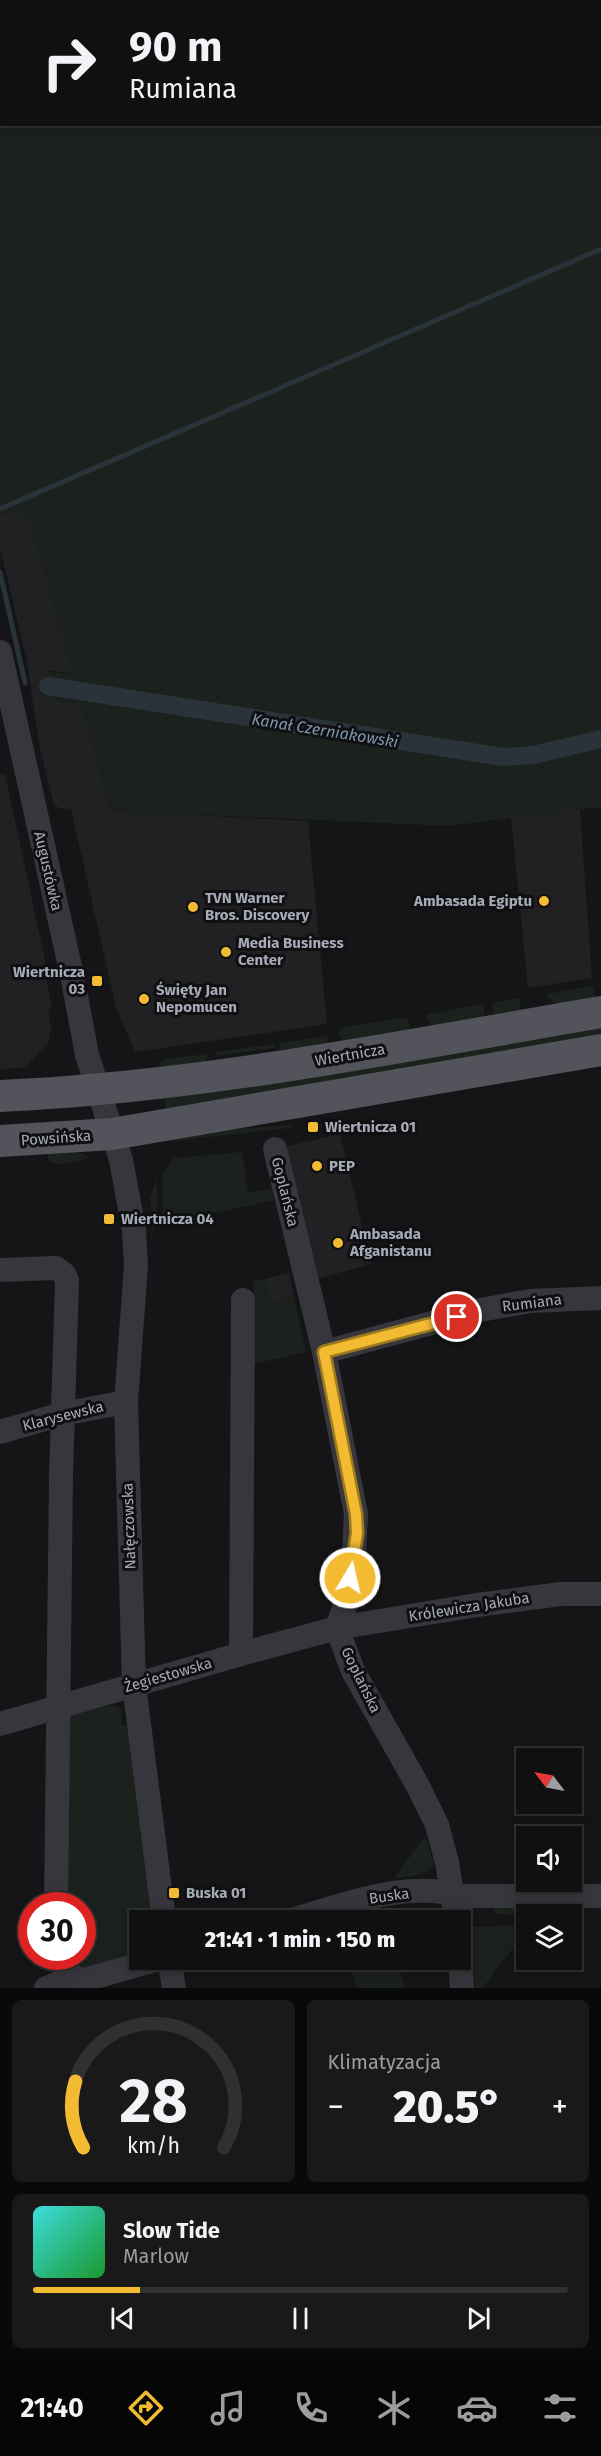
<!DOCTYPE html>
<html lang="pl">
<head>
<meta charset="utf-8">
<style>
	:root { --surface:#101011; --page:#19191a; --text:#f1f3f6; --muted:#9c9d9f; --line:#303031; --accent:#f2bb31 }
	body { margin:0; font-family:"Fira Sans",sans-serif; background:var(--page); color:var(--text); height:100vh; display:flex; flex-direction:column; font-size:22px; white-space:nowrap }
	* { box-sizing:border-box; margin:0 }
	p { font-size:20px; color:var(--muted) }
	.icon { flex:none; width:33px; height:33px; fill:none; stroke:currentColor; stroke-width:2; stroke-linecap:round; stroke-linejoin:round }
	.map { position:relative; height:1988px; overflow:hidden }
	.side { display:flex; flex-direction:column; gap:12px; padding:12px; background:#090909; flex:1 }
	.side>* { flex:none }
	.top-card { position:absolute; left:0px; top:0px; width:602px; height:126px; box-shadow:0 3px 15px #0003,0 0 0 2px var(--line); background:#101011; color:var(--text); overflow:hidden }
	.needle { width:39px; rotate:302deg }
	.fabs { position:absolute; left:516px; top:1748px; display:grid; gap:12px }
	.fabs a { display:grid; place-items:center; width:66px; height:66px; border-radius:0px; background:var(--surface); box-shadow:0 3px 15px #0003,0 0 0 2px var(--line); font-size:30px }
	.speed { position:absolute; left:18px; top:1892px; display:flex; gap:12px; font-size:30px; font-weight:700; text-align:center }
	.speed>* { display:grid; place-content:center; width:78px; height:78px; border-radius:50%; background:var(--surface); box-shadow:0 3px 15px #0003,0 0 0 2px var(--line); line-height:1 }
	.speed .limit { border:9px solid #d22; background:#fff; color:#111 }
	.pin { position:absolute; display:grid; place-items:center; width:51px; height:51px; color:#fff; margin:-26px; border:3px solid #fff; border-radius:50%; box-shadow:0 2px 6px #0007 }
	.me { position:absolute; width:66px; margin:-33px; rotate:9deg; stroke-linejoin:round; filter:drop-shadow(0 0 4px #0008) }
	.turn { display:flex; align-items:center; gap:21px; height:126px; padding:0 30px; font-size:27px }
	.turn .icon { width:78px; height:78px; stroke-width:2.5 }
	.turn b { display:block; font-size:42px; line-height:51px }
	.big { font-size:45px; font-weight:800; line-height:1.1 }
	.side .widget { flex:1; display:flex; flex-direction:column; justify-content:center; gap:9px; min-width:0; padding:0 21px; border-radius:9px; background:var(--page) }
	.side .dial { align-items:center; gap:0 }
	.dial svg { height:156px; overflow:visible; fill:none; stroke:var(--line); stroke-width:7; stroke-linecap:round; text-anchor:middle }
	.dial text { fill:var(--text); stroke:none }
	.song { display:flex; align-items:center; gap:18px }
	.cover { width:72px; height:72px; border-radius:9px; background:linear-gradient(135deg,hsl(180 70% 55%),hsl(130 70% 35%)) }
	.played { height:6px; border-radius:3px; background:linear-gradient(90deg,var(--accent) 20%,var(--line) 20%) }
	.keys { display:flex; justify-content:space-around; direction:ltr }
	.heat { display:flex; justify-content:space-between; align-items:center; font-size:33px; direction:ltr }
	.side .tiles { flex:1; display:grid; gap:12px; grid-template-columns:1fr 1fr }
	.widget:last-child { grid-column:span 2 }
	.trip { position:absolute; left:129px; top:1910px; width:342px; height:60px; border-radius:0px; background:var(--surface); box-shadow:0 3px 15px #0003,0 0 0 2px var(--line); font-weight:800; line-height:60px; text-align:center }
	.menu { display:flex; height:96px; justify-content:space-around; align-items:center; background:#060607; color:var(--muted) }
	.menu .icon { width:42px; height:42px }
	.menu .current { color:var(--accent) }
	.menu b { font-size:27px; color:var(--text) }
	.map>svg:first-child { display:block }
</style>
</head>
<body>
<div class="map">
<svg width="601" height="1988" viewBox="0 0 601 1988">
	<rect width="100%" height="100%" fill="#151517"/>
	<g fill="#212124">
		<path d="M15 512 29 516 73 674 49 670 53 700 82 705 111 811 308 821 327 1024 135 1052 116 1008 71 809 59 808 54 805 40 748 26 657 0 548V515Z"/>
		<path d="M5 774 45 960V973L52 1008 48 1009 51 1030 48 1043 25 1067 0 1070V775Z"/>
		<path d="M580 809 592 978 528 988 511 818Z"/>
		<path d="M340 1134 371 1264 317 1279 284 1147Z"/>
		<path d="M289 1273 294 1297 270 1303 265 1279Z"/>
	</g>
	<g fill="#1b211c">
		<path d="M0 0 310 1 2 2V124H600L601 113V807L448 826 111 811 82 705 53 700 47 695 43 671 72 674 29 517 15 512 0 515Z"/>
		<path d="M352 0H601V100L600 2Z"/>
		<path d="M593 986 595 996 593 999C578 1002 553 1012 547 994Z"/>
		<path d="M519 998 521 1009 518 1012 496 1016 494 1014 492 1003Z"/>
		<path d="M484 1003V1018L430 1027 426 1015Z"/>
		<path d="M404 1018H408L410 1027 406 1032 344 1043 338 1031 342 1027Z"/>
		<path d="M601 1025V1036L167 1112 164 1095Z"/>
		<path d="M328 1036V1044L280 1053 279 1043Z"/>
		<path d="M275 1044V1048L217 1056V1052Z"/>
		<path d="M206 1054 207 1063 160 1069 159 1064 164 1059Z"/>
		<path d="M291 1125V1128L173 1141 172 1138 234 1129Z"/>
		<path d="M75 1151 91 1158C78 1160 59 1169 48 1160V1153Z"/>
		<path d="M242 1152 248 1192 272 1189 274 1200 160 1225 163 1208 162 1175 173 1158Z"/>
		<path d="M157 1178V1207L150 1248 152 1226 150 1199Z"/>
		<path d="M265 1279 270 1303 294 1297 306 1352 254 1364V1281Z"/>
		<path d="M113 1705 121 1709 122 1725 129 1727 155 1920H140L139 1958 78 1969 65 1956H82V1905H65L64 1722 71 1715Z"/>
		<path d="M425 1836 434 1864C426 1878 409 1876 394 1878Z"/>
		<path d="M493 1907 529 1908V1914H495Z"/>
		<path d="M526 1925V1934L497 1968 483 1988H475L470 1938 473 1927Z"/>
		<path d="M348 1959H397L405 1988H357Z"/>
	</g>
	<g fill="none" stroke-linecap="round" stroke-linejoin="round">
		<g stroke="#2b333a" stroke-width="5">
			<path d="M0 509 601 249"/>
			<path d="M0 572 25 683"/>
		</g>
		<path stroke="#2b333a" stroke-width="18" d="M48 686 503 757 533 755 601 739"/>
		<g stroke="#36363c" stroke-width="24">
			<path d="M0 652 73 980 87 1055 121 1160 134 1230 136 1265 126 1402 134 1685 164 1920"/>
			<path d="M275 1149 324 1352 356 1514 354 1555 346 1602 337 1628 353 1671 418 1786 437 1825 447 1862 456 1920"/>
			<path d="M0 1270 56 1268 64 1274 67 1281 61 1476 56 1905"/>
			<path d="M324 1352 480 1310 530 1301 601 1298"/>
			<path d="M0 1432 62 1414 126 1402"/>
			<path d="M241 1654 243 1300"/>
			<path d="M0 1724 241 1654 337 1628 477 1605 561 1594H601"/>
			<path d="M292 1920C345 1904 407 1880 462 1896H601"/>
			<path d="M57 1956 67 1972 73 1977"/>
			<path d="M169 1959 174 1988"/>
			<path d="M460 1959 462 1988"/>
			<path d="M46 1988 73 1977 84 1980 159 1959"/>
		</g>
		<g stroke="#52535b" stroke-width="32">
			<path d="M0 1096C202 1087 402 1046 601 1012"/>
			<path d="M0 1141 112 1134 601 1050"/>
		</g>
	</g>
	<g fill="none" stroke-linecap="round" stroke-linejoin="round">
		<defs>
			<path id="route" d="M350 1578 357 1533 356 1514 324 1352 457 1317"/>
		</defs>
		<use href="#route" stroke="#9d7a20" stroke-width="15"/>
		<use href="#route" stroke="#f2bb31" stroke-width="10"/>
	</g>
	<g fill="#f2bb31" stroke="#101012" stroke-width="2">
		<circle cx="544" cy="901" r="6"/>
		<circle cx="193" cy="907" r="6"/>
		<circle cx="226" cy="952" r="6"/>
		<rect x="91" y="975" width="12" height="12" rx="3"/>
		<circle cx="144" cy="999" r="6"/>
		<rect x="307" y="1121" width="12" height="12" rx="3"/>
		<circle cx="317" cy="1166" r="6"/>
		<rect x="103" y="1213" width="12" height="12" rx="3"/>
		<circle cx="338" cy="1243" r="6"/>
		<rect x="168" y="1887" width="12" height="12" rx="3"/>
	</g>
	<g text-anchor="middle" stroke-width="6" stroke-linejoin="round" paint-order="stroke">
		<g font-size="15" fill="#a6abb7" stroke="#101012">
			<text transform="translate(48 871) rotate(77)" y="5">Augustówka</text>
			<text transform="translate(350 1055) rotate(-10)" y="5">Wiertnicza</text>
			<text transform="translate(56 1138) rotate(-4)" y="5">Powsińska</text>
			<text transform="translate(285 1192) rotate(76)" y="5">Goplańska</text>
			<text transform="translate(532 1303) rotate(-7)" y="5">Rumiana</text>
			<text transform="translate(63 1416) rotate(-14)" y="5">Klarysewska</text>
			<text transform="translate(129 1526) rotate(-92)" y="5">Nałęczowska</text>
			<text transform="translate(469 1607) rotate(-9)" y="5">Królewicza Jakuba</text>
			<text transform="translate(168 1675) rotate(-16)" y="5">Żegiestowska</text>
			<text transform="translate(361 1680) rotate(64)" y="5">Goplańska</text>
			<text transform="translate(389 1896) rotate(-8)" y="5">Buska</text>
		</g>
		<g font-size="15" font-weight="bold" fill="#a6abb7" stroke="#101012" text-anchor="start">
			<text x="205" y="903">TVN Warner<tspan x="205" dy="17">Bros. Discovery</tspan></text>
			<text x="532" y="906" text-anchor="end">Ambasada Egiptu</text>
			<text x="238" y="948">Media Business<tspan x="238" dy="17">Center</tspan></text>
			<text x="85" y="977" text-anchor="end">Wiertnicza<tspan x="85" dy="17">03</tspan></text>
			<text x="156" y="995">Święty Jan<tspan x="156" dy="17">Nepomucen</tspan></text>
			<text x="325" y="1132">Wiertnicza 01</text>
			<text x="329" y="1171">PEP</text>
			<text x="121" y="1224">Wiertnicza 04</text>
			<text x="350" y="1239">Ambasada<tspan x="350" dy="17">Afganistanu</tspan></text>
			<text x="186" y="1898">Buska 01</text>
		</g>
		<g font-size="16" font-style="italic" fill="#7d97b2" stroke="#101012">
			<text transform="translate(325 730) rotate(9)" y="6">Kanał Czerniakowski</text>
		</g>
	</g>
</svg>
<div class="fabs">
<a><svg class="needle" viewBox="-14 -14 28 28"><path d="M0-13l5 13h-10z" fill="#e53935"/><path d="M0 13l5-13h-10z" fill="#9c9d9f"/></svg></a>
<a><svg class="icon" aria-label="sound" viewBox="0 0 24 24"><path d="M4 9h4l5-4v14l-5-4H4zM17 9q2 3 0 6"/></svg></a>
<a><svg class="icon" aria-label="layers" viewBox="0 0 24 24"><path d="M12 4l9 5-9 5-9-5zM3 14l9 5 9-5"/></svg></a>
</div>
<div class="speed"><div class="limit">30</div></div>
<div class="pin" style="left:457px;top:1317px;background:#d93025"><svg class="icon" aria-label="arrive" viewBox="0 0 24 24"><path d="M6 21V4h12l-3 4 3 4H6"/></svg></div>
<svg class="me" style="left:350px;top:1578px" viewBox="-20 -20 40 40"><circle r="17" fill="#f2bb31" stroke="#fff" stroke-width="3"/><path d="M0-11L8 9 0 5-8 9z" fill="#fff"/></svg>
<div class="trip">21:41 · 1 min · 150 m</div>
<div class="top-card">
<div class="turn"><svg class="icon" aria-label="right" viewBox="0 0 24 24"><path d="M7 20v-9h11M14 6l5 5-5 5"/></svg><div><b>90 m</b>Rumiana</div></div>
</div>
</div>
<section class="side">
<div class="tiles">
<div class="widget dial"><svg viewBox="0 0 100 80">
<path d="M14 69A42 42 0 1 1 86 69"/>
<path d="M14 69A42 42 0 0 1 10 35" stroke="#f2bb31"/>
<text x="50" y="56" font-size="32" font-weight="700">28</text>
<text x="50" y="72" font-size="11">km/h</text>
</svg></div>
<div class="widget"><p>Klimatyzacja</p>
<div class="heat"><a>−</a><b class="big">20.5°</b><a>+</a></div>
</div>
<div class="widget">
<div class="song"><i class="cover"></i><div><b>Slow Tide</b><p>Marlow</p></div></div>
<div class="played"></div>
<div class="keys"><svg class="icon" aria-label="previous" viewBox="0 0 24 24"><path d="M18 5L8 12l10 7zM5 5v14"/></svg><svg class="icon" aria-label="pause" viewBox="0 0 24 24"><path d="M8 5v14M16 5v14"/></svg><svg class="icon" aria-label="next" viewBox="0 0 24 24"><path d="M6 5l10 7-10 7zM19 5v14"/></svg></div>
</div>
</div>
</section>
<nav class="menu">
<b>21:40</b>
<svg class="icon current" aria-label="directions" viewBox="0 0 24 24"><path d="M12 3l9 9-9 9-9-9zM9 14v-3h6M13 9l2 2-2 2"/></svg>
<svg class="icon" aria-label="music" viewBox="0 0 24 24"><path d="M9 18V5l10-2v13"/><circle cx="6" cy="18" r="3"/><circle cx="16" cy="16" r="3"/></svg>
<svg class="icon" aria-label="phone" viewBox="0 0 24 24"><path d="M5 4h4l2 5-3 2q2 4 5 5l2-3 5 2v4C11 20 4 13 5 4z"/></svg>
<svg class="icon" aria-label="climate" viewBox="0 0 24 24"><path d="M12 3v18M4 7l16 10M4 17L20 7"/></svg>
<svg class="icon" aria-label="car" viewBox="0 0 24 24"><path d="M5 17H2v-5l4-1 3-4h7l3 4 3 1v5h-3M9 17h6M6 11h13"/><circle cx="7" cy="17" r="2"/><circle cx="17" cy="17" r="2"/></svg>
<svg class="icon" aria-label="filters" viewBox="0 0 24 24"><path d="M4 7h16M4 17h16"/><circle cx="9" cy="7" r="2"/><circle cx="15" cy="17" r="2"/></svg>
</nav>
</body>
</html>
